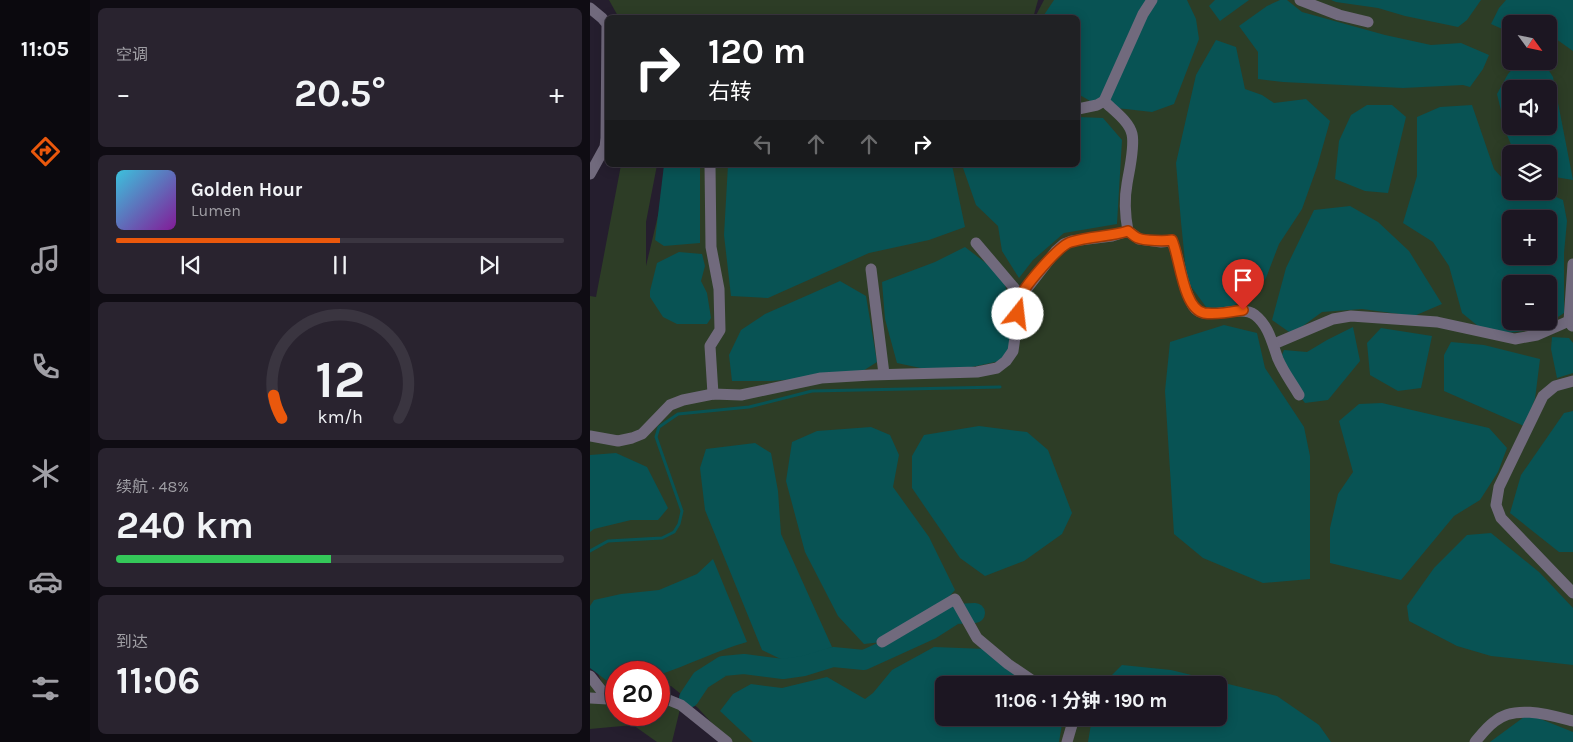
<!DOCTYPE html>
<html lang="zh">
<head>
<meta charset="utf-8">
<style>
	:root { --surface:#1c1622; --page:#29232f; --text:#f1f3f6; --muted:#a09fa5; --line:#3a3540; --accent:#ea580c }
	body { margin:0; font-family:Karla,"Noto Sans SC",sans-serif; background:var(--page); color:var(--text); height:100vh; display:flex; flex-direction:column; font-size:19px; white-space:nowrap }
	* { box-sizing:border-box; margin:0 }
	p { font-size:16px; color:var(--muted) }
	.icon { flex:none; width:28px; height:28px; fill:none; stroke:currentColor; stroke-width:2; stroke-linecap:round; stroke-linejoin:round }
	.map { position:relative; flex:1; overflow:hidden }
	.sheet { display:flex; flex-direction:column; gap:8px; padding:8px; background:#0f0c13; width:500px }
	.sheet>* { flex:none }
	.banner { position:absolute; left:15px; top:15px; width:475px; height:152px; border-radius:8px; box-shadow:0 2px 12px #0003,0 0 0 1px var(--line); background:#202124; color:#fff; overflow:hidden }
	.needle { width:32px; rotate:123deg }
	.tools { position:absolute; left:912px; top:15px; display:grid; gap:10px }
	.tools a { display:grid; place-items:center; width:55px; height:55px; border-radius:8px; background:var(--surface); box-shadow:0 2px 12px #0003,0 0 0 1px var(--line); font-size:25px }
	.speed { position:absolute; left:15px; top:661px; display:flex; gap:10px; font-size:25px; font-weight:700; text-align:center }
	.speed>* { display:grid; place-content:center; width:65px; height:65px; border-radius:50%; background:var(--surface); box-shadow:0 2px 12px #0003,0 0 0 1px var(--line); line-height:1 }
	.speed .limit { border:8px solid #d22; background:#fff; color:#111 }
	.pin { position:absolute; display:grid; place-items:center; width:42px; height:42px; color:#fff; margin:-51px -21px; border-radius:50% 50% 50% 0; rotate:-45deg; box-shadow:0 0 5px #0007 }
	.pin .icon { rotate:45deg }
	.me { position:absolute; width:55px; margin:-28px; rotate:16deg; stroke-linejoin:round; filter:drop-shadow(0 0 4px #0008) }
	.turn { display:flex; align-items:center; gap:18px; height:105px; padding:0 20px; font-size:22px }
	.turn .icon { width:65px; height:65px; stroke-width:2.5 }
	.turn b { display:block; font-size:35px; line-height:42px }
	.lanes { display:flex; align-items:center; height:48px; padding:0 20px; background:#0003; justify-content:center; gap:25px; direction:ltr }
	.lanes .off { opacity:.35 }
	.big { font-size:38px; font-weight:700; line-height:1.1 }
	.sheet .widget { flex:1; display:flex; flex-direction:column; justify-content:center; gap:8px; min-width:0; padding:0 18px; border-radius:8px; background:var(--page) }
	.sheet .dial { align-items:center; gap:0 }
	.dial svg { height:130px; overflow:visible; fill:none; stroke:var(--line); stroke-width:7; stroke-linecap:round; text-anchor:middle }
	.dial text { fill:var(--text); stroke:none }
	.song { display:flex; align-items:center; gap:15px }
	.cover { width:60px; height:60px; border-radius:8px; background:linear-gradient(135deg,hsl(190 70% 55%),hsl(290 70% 35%)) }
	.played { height:5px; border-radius:2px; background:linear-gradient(90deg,var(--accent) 50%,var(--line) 50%) }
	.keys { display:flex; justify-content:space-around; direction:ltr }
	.heat { display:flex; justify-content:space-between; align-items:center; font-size:28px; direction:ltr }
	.charge { height:8px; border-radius:4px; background:linear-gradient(90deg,#34c759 48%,var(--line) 0) }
	.trip { position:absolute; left:345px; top:676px; width:292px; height:50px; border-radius:8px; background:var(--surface); box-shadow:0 2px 12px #0003,0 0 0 1px var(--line); font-weight:700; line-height:50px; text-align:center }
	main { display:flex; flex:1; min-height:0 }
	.tabs { display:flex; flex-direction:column; width:90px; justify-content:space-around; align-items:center; background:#0b090e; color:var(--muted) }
	.tabs .icon { width:35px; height:35px }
	.tabs .on { color:var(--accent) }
	.tabs b { font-size:22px; color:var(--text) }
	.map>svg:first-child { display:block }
</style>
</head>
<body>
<main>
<nav class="tabs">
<b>11:05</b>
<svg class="icon on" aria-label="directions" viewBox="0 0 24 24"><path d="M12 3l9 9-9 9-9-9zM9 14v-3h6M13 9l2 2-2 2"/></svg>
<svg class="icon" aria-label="music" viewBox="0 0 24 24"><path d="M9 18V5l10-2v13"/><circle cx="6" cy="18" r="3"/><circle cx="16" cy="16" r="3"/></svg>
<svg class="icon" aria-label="phone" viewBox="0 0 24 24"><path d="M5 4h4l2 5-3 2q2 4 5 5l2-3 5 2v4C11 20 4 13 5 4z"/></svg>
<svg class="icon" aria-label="climate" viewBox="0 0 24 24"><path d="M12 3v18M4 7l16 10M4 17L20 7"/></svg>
<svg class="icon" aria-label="car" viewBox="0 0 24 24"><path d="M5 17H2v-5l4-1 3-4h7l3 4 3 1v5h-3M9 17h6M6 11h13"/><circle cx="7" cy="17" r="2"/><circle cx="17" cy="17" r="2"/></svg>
<svg class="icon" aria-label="filters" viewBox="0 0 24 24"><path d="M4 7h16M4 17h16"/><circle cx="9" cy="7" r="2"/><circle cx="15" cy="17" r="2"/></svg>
</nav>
<section class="sheet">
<div class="widget"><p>空调</p>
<div class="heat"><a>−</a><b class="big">20.5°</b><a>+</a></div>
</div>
<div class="widget">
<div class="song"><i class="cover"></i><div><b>Golden Hour</b><p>Lumen</p></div></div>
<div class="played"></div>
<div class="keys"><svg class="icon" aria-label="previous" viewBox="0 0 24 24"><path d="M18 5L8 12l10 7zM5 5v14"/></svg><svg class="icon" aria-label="pause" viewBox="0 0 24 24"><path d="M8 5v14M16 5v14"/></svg><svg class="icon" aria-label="next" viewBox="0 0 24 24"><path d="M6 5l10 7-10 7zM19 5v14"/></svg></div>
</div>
<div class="widget dial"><svg viewBox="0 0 100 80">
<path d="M14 69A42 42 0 1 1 86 69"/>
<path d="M14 69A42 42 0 0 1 9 55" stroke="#ea580c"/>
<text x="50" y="56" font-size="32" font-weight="700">12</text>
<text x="50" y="72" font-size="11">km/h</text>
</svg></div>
<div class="widget"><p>续航 · 48%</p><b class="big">240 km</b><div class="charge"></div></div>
<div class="widget"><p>到达</p><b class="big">11:06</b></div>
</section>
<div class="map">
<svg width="983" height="742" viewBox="0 0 983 742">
	<rect width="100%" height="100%" fill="#251e2e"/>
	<g fill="#2d3d26" fill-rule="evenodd">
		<path d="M19 0H448L443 18H29Z"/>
		<path d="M454 0H983V742H139L108 708 81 686 69 689V672H26V715H69V702L91 705 82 742H67L43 725 0 729V676L18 698 0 654V296L6 297 31 165H67L56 222V266L80 165H488V18L445 17ZM921 24H959V61H921ZM921 89H959V126H921ZM921 154H959V191H921ZM921 219H959V256H921ZM921 284H959V321H921ZM354 685H629V718H354Z"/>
	</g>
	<g fill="#085354" fill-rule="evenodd">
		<path d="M464 0H597L606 19 609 39 584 104 562 112 509 106 488 94V18H452Z"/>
		<path d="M625 0H659L630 21 619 6Z"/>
		<path d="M690 0H697L712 12 795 35 841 45 871 43 899 55 893 69 880 87 873 85 813 88 693 82 668 79V52L649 26 677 6Z"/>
		<path d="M741 0H891L877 20 868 27 815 16 788 8 746 2Z"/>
		<path d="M916 0H983V51L959 34V24H921V32H919L901 24 909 8Z"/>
		<path d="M626 40 646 47 655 89 672 95 684 103 716 99 740 121 727 167 712 209 689 244 676 278 663 297 642 306 619 311 597 281 591 222 586 163 606 75Z"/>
		<path d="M930 61H953L963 77 983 180 959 176V154H925L917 135 907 94 918 74ZM921 89H959V126H921Z"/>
		<path d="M777 105H802L816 117 798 193 775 191 745 179 749 141 761 115Z"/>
		<path d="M882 105 904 169 921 188V191L926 193 952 191 973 200 977 221 974 253V313L950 329 899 335 872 313 859 266 843 242 813 223 827 176V117L850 107ZM921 219H959V256H921ZM921 284H959V321H921Z"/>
		<path d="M488 117 513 118 532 140 527 224 474 233 443 260 429 278 412 251 408 226 386 205 372 165H488Z"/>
		<path d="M74 165H110V243L74 246 65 240Z"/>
		<path d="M138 165H362L375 227 339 240 279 253 178 298 141 296 134 235Z"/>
		<path d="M760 206 788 222 819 251 852 304 824 316 772 309 732 312 702 334 682 320 696 268 724 210Z"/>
		<path d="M375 247 414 277 421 321 419 359 354 373 307 363 295 319 292 282 345 262Z"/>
		<path d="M89 252 112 254 115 266 111 281 117 293 121 318 117 324H87L73 317 60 297V291L67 263Z"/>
		<path d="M250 281 276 296 287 362 268 374 181 381H142L139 355 151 330 175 314Z"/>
		<path d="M634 325 667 333 675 368 714 427 720 456V579L673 583 613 558 584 534 575 391 580 342Z"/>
		<path d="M763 327 770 361 738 400 715 403 687 367 694 350 717 352 737 340Z"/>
		<path d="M791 328 842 336 831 388 808 391 780 375 777 343Z"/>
		<path d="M962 337 979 338 983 343V373L967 378 961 349Z"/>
		<path d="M861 342 894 345 950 359 945 399 934 426 854 391V355Z"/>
		<path d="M792 403 899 428 917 448 908 472 890 500 864 516 811 580 740 563V528L748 494 763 472 749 421 769 404Z"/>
		<path d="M983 411V552H969L920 513 931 475 974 413Z"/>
		<path d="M389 426 437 432 458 450 482 513 472 534 434 561 395 576 370 558 322 488V456L334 435Z"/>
		<path d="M281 427 300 435 309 455 303 487 339 537 365 590 342 616 301 641 274 644 248 616 215 552 196 481 202 442 227 431Z"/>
		<path d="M165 443 181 453 188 491 191 534 242 647 199 663 172 650 115 510 110 468 116 449Z"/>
		<path d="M26 453 57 467 78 508 68 520H41L4 529 0 532V455Z"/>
		<path d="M901 533 949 572 983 608V665L901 656 867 646 819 621 817 606 844 568 877 535Z"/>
		<path d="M123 559 157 642C126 651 98 665 69 675V672H26V680H16L0 668V606L4 600 31 594 69 590 107 574Z"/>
		<path d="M344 647 396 649 440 685H354V718H473L469 742H163L130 711 143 694 161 684 192 688 237 677 275 699 283 693 302 670Z"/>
		<path d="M532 665 581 670 687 696 729 725 741 742H498L502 718H629V685H512Z"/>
		<path d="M938 714 983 732V742H900Z"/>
	</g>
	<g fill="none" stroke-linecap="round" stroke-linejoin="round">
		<path stroke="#085354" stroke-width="3" d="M0 551 18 541 72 538 84 532 89 524 92 511 66 437 69 427 88 414 159 407 222 391 410 387"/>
		<path stroke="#085354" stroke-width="20" d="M99 698 111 680 133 666 154 664 193 669 214 666 243 657 274 660 340 630 365 614 385 613"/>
		<g stroke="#716a7d" stroke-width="11">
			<path d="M710 0 749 15 778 22"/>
			<path d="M0 8 12 18 17 24 16 138 15 147 0 174"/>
			<path d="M514 101C523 110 539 121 542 134 545 147 539 171 537 184 534 200 535 215 538 231"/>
			<path d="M488 109 507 105 514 101 553 14 562 0"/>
			<path d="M120 165 121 247 129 289 130 330 120 346 123 394"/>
			<path d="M386 243 431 296"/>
			<path d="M281 269 294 374"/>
			<path d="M982 326 979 321 983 264"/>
			<path d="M684 344 743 319 761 316 847 322 925 339 947 335 979 321"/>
			<path d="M983 381 965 386 953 396 909 487 906 505 911 518 983 593"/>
			<path d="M0 436 28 441 42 438 52 434 80 405 93 400 123 394 151 395 231 378 281 375 387 372 407 368 416 361 423 351 431 296 466 251 474 244 482 241 522 236 538 231 549 239 571 242 582 241C591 262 591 286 603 306 614 324 648 303 665 315 679 326 682 343 688 359 693 371 702 383 709 395"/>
			<path d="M292 642 365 599 387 638 418 664 449 685"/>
			<path d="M0 676 18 699 26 698"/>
			<path d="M69 696 91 705 137 742"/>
			<path d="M0 698 18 699"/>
			<path d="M477 742 484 718"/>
			<path d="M885 742C891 735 897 727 904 722 924 704 960 715 983 721"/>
		</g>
	</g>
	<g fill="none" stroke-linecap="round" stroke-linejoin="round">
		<defs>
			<path id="route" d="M428 314C429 309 429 300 431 295 437 284 469 245 481 242 500 236 519 237 538 231 541 233 545 237 548 238 554 241 576 241 582 240 590 258 593 309 614 313 626 315 641 312 653 310"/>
		</defs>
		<use href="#route" stroke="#983908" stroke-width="12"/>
		<use href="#route" stroke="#ea580c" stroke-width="9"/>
	</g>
</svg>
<div class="tools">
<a><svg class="needle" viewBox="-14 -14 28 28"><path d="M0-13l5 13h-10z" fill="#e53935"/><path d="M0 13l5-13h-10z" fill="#a09fa5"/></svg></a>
<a><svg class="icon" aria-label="sound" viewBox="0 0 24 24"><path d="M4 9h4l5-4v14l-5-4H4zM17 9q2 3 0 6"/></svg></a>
<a><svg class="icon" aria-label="layers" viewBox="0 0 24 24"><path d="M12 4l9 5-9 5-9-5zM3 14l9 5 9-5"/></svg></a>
<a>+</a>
<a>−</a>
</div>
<div class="speed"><div class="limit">20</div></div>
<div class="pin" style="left:653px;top:310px;background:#d93025"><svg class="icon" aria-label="arrive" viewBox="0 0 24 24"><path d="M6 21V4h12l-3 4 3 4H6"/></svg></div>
<svg class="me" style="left:428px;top:314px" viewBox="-20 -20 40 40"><circle r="19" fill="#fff"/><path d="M0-13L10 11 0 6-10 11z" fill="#ea580c"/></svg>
<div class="trip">11:06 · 1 分钟 · 190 m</div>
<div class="banner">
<div class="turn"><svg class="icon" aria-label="right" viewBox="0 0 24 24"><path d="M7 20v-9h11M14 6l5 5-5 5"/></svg><div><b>120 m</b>右转</div></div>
<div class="lanes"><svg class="icon off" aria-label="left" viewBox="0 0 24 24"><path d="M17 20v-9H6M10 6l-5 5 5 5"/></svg><svg class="icon off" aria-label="ahead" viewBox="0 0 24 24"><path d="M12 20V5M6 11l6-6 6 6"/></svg><svg class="icon off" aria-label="ahead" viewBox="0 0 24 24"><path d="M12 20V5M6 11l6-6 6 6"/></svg><svg class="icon" aria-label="right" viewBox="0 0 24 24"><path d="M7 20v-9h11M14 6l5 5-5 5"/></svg></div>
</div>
</div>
</main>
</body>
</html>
